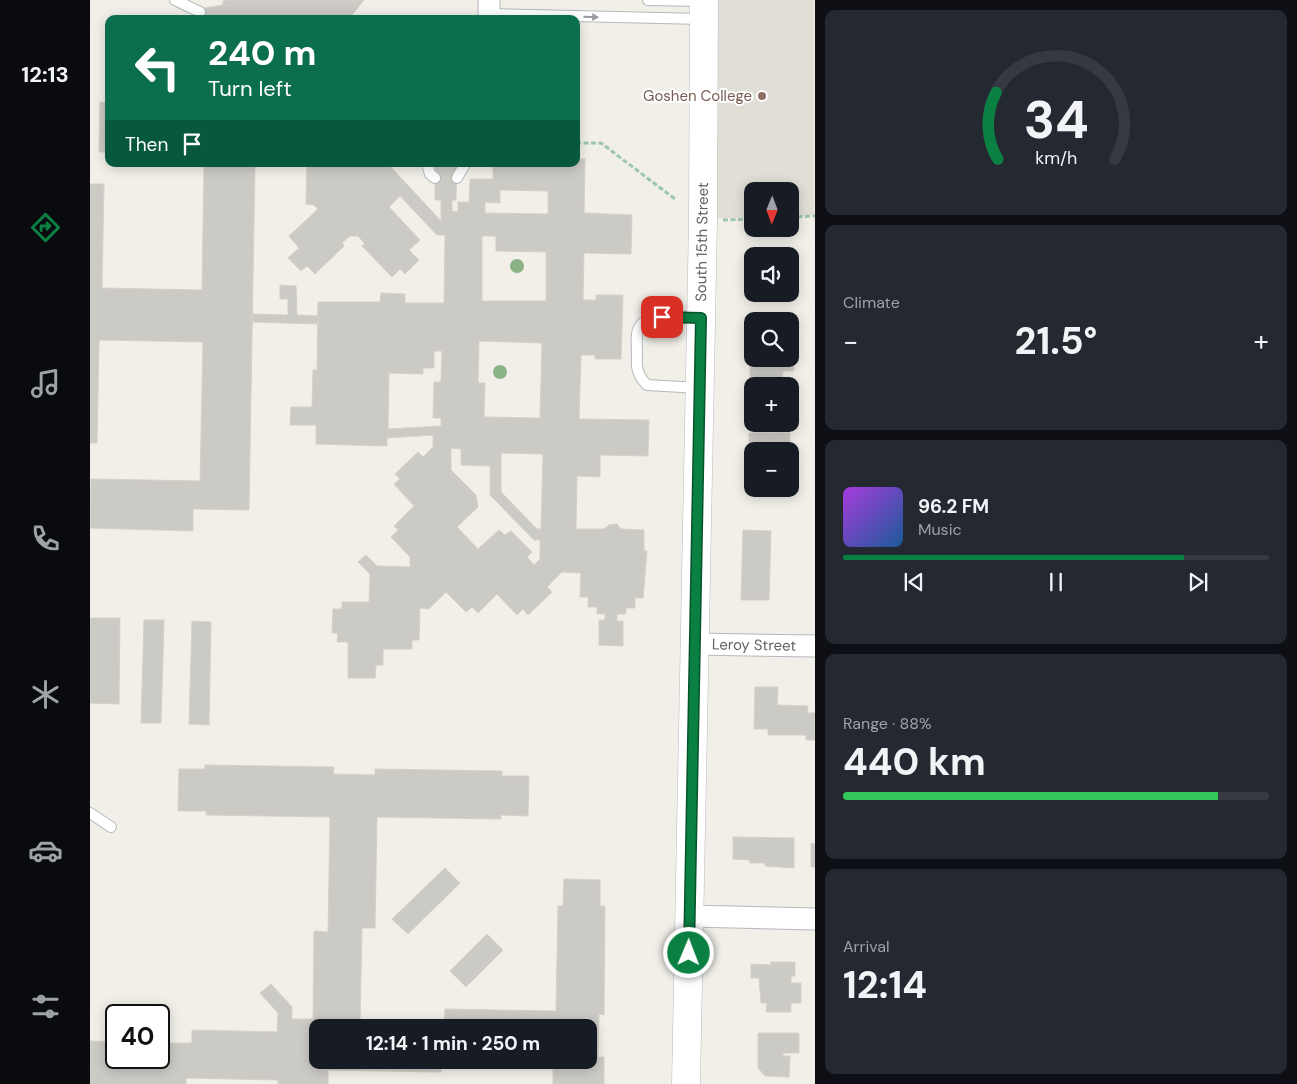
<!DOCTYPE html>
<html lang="en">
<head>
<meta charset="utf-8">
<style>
	:root { --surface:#171b24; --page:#242831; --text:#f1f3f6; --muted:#9ea1a6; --line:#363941; --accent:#0b8043 }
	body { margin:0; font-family:"DM Sans",sans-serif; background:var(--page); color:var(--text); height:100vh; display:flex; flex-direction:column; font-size:19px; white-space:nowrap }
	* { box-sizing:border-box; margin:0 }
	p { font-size:16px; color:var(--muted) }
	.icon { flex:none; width:28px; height:28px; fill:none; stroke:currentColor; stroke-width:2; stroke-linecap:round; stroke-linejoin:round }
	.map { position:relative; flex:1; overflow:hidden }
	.sheet { display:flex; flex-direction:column; gap:10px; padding:10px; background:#0d0f14; width:482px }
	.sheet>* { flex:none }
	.banner { position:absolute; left:15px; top:15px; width:475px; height:152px; border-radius:10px; box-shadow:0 2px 12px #0003; background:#0b6e4f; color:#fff; overflow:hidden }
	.needle { width:32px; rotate:181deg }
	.tools { position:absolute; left:654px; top:182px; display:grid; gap:10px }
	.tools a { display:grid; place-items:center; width:55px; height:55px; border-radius:10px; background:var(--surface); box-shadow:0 2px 12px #0003; font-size:25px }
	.speed { position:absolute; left:15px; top:1004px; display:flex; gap:10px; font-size:25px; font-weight:700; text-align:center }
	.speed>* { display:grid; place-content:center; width:65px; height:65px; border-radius:50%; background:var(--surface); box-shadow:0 2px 12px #0003; line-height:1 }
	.speed .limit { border:2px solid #111; border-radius:8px; background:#fff; color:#111 }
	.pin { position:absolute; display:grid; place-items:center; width:42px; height:42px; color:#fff; margin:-21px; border-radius:10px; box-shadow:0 2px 8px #0006 }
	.me { position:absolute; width:55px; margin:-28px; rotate:1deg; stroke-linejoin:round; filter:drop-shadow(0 0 4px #0008) }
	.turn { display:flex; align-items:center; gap:18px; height:105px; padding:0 20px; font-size:22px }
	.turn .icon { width:65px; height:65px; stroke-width:2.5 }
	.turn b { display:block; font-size:35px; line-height:42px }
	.then { display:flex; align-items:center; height:48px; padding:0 20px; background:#0003; gap:10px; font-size:19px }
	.big { font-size:38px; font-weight:700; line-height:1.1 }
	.sheet .tile { flex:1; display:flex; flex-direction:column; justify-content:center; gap:8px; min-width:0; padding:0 18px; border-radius:10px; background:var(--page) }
	.sheet .dial { align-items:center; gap:0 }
	.dial svg { height:130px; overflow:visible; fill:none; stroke:var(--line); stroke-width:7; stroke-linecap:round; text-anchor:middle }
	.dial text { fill:var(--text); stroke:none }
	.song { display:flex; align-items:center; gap:15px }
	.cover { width:60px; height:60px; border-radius:8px; background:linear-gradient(135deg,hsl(280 70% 55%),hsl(210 70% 35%)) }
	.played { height:5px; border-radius:2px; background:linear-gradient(90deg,var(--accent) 80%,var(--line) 80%) }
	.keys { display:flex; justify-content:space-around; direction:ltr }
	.heat { display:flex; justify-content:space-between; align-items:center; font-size:28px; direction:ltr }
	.charge { height:8px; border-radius:4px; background:linear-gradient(90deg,#34c759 88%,var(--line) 0) }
	.trip { position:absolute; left:219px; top:1019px; width:288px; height:50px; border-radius:10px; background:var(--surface); box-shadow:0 2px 12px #0003; font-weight:700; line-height:50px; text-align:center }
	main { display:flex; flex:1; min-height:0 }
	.dock { display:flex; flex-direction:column; width:90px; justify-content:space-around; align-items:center; background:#090b0e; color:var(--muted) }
	.dock .icon { width:35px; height:35px }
	.dock .on { color:var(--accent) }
	.dock b { font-size:22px; color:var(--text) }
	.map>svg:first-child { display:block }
</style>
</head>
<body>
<main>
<nav class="dock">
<b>12:13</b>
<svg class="icon on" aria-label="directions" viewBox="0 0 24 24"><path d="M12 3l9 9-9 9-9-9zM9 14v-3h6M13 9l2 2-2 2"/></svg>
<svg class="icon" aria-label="music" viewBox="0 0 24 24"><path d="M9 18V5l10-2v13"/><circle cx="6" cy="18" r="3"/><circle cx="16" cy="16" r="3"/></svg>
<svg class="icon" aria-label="phone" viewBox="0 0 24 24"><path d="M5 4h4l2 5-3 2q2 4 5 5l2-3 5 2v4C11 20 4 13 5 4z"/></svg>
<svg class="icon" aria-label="climate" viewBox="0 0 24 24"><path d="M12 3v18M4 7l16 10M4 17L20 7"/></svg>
<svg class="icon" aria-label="car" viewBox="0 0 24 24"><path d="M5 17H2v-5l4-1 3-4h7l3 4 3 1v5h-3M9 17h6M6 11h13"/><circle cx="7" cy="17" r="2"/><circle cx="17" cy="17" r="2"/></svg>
<svg class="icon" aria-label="filters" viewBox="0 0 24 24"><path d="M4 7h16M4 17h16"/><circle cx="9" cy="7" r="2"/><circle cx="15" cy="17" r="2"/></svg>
</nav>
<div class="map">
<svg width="725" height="1084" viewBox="0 0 725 1084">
	<rect width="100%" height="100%" fill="#f1efe8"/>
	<path fill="#e1ded6" d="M622 0H724V215L700 216V191H662V217L615 219Z"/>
	<g fill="#cccac5" stroke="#d6d1c6" fill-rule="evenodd">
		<path d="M141 0H274L259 19H115L114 8 133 5V1Z"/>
		<path d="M10 102 19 103V152H9Z"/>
		<path d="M486 159H495L494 213 542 215 541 254 494 253 493 300H506V295H533L531 359H505V355H491L489 419 559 420 558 456 510 455V477L487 476 486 529H514L519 525 527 524 531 529 554 530V551H557L553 598H545V608H536V614H527V621H533V646L509 645V620H515V614H507V607H498V597H490L491 573 472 572 457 587 462 592 438 615 433 609 427 615 407 594 388 613 382 607 376 612 356 592 339 609 330 608 329 640H322V649H293V665H286L285 678H258V642H247L248 633H242L243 609H252V602H279L280 574 268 562 276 555 287 566 320 567V557L301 537 308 530 304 526 324 506 304 484 310 479 305 474 328 452 333 457 343 447V435L297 438V446L226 444V425H200L201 407H222L223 370H227L228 302H290L291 293 315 294V303H354L355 235H347L310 196 299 207 330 240 319 250 329 260 315 274 310 269 302 277 272 246 275 244 268 236H260L252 243 254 246 225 274 217 266 211 271 198 258 209 248 199 236 228 209 224 205 216 204 217 165 298 164 351 221V200H345V167H367L366 200H362V211L368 212V202H379L380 179H403V164H486ZM410 190 458 191V214L395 213V202L410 203ZM392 236H406V251L456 252V301H392ZM389 341 452 343 450 418 394 417 395 383H388ZM344 351H352L351 382H344L343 418H351V426L298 429 299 373 333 374V368H344ZM361 448 371 449V465L400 466V495L444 540H450V559L444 565 437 557 442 552 421 531 415 535 409 530 388 549 367 527 388 507 386 495 361 470ZM411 453 453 454 451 529H447L411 492Z"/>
		<path d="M114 164H165L159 510 103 509V531L0 528 1 479 110 481 113 342 9 340 7 443H0V184H14L12 288 112 290Z"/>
		<path d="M190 285 206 286 207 315 228 316 227 324 162 322V314L198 315V299H190Z"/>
		<rect x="665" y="294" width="34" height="7"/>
		<path d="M700 355H704V371H693L692 386H662V402H660V364H663V359H700Z"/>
		<path d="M659 433H700V451H662V456L659 455Z"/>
		<path d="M653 530 681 531 679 600H651Z"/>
		<path d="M0 618H30L29 704 0 703Z"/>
		<path d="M54 620H74L71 723H51Z"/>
		<path d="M102 621 121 622 119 725 99 724Z"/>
		<path d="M665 687H688L687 705 718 706 717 713H725V740H716V735H678V729H664Z"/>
		<path d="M115 765 244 767 243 774 285 775V769L412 771V776H439L438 816 411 815V819L287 817 285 928H272L270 1022 354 1023 355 1009 466 1011 468 906H473L474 879 510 880V906H515L514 1015 509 1014 508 1057H514V1084H463V1060H440H498V1028H228V1060H351V1072L238 1070V1084H188V1080L96 1078V1084H0V1041L26 1042V1058H69V1043H102V1030L187 1032 188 1013 170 993 181 984 202 1007V1019H223L224 931 238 932 240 817 116 815V811H88L89 769H115Z"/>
		<path d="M643 837 704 838V868L675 866V863H660V860L643 859Z"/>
		<path d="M721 843 725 844V867H721Z"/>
		<path d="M355 868 370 883 318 934 302 919Z"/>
		<path d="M397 934 413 950 376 987 360 971Z"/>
		<path d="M681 962H705V976H701V983H711V1003H701V1012H676L677 1003H671L669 978H661V964L681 965Z"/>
		<path d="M668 1033H709V1053H693V1056H700L699 1077 675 1076 668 1068Z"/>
	</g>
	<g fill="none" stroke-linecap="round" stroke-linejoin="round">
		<defs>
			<g id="lane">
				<path d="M85 0 110 12"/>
				<path d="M558 0 613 1"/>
				<path d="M399 14 613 19"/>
				<path d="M337 164 340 174 345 178"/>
				<path d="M367 178 375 164"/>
				<path d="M609 388 557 385C547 375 546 367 547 353 547 345 545 333 550 326 558 313 596 317 610 317"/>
				<path d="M0 813 21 827"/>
			</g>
			<g id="street">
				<path d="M399 0V19"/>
				<path d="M603 644 725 646"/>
				<path d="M599 916 725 919"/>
			</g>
			<path id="secondary" d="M596 1084 613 221 614 0"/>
		</defs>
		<use href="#lane" stroke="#b5b8bc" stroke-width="12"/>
		<use href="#street" stroke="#b5b8bc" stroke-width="23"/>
		<use href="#secondary" stroke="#b6babf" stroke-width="29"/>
		<g stroke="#9cc7a9" stroke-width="3" stroke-dasharray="5 2.5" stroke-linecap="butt">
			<path d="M486 143H511L585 199"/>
			<path d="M700 217 725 216"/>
			<path d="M633 220 662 219"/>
		</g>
		<use href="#lane" stroke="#fff" stroke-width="10"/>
		<use href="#street" stroke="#fff" stroke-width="21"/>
		<use href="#secondary" stroke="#fff" stroke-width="28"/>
	</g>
	<g fill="#89b387">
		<circle cx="427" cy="266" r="7"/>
		<circle cx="410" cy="372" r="7"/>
	</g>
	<defs><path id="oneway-solid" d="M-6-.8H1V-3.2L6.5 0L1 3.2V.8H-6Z" transform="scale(1.25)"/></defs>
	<use fill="#979a9d" href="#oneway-solid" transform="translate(501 17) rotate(1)"/>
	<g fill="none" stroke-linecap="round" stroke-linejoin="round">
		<defs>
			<path id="route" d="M572 317 611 318 599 953"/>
		</defs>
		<use href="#route" stroke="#07532c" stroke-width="12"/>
		<use href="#route" stroke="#0b8043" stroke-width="9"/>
	</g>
	<circle fill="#8d6e63" stroke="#fff" stroke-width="2" cx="672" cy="96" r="5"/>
	<g text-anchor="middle" stroke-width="4" stroke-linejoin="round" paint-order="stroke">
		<g font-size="15" fill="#785e54" stroke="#fff" text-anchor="end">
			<text x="662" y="101">Goshen College</text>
		</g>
		<g font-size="15" fill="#5f6368" stroke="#fff">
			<text transform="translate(612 242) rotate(-89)" y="5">South 15th Street</text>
			<text transform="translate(664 645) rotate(1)" y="5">Leroy Street</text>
		</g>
	</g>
</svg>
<div class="tools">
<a><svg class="needle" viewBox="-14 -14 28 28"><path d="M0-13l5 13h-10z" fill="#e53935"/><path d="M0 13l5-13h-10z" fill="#9ea1a6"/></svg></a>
<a><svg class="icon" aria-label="sound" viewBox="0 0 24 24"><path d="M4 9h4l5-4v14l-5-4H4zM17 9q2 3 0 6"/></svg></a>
<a><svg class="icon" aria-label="search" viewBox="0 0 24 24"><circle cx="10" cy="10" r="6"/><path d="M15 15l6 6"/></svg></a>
<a>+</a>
<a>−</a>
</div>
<div class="speed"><div class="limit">40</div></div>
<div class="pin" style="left:572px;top:317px;background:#d93025"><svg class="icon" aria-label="arrive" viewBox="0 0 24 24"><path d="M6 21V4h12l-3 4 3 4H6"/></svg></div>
<svg class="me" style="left:599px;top:953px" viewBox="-20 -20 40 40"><circle r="17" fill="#0b8043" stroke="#fff" stroke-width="3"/><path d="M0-11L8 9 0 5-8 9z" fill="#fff"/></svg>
<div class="trip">12:14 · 1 min · 250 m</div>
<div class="banner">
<div class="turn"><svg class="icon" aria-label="left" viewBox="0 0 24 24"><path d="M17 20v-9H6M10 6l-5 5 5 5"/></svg><div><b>240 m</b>Turn left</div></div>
<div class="then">Then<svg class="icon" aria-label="arrive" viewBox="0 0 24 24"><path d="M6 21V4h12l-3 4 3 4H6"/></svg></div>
</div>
</div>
<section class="sheet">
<div class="tile dial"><svg viewBox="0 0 100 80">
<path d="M14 69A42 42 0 1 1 86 69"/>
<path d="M14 69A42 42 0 0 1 13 28" stroke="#0b8043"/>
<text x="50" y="56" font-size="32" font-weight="700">34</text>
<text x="50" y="72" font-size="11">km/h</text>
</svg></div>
<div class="tile"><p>Climate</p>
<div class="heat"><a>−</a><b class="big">21.5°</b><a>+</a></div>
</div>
<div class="tile">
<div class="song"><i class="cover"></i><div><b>96.2 FM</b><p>Music</p></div></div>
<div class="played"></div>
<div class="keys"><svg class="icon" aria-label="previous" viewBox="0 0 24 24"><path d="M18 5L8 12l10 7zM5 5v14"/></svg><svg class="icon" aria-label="pause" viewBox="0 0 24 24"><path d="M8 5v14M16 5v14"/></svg><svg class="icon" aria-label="next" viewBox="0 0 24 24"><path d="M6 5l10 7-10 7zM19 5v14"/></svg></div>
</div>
<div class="tile"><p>Range · 88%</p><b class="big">440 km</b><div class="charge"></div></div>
<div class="tile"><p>Arrival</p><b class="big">12:14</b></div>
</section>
</main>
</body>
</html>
